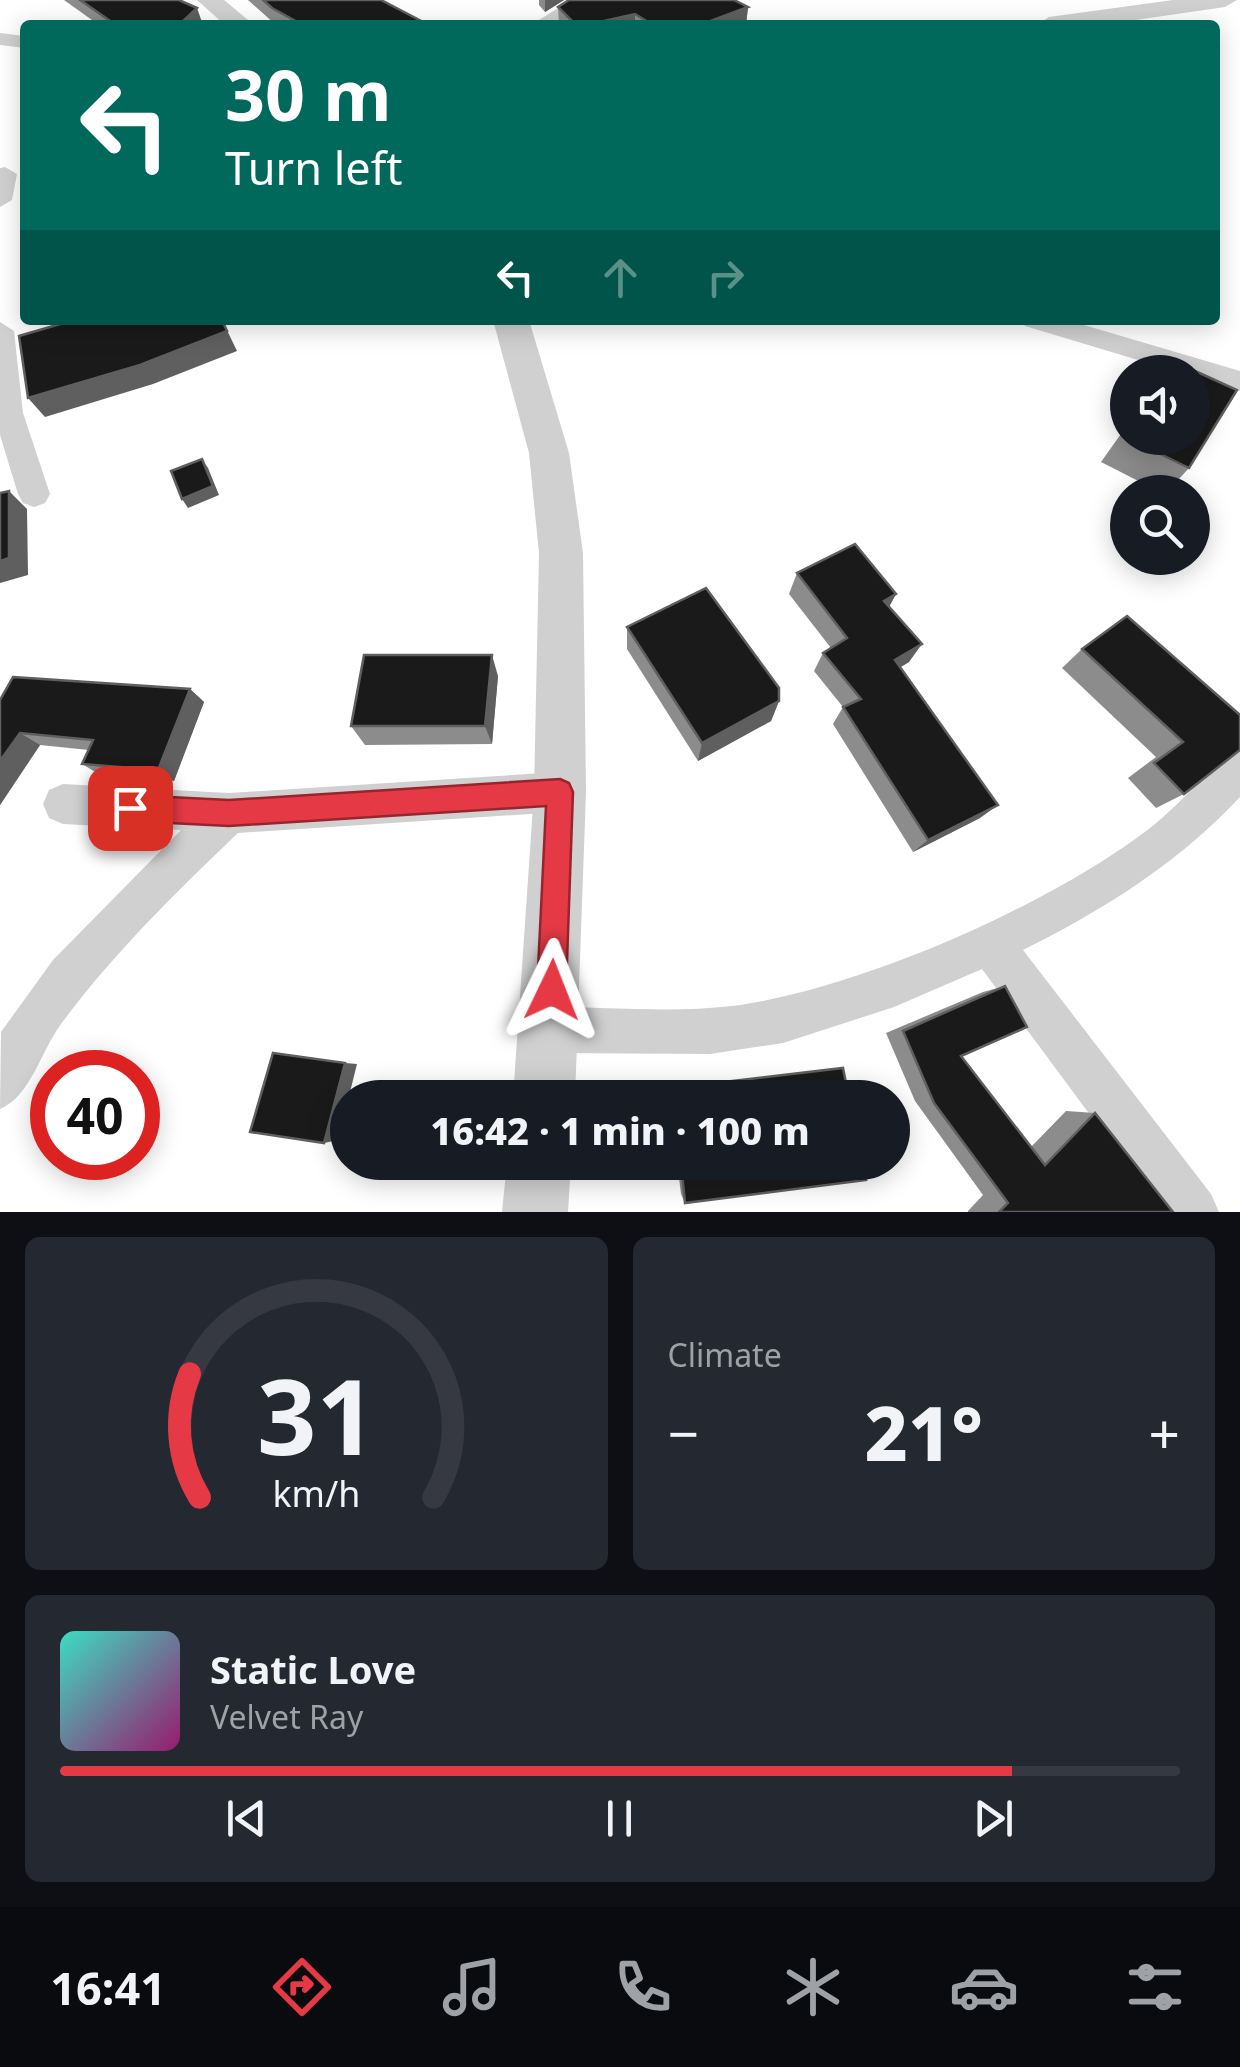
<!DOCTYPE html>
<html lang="en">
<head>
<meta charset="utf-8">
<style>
	:root { --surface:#171b24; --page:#242831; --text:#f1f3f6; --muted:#9ea1a6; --line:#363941; --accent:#e63946 }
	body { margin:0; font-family:"Noto Sans",sans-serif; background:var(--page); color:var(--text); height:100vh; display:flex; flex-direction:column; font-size:38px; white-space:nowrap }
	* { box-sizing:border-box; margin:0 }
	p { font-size:32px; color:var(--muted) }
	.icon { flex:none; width:55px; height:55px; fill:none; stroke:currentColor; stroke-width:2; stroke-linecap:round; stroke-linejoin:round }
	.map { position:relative; height:1212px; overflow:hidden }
	.details { display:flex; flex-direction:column; gap:25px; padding:25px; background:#0d0f14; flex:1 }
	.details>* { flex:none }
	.top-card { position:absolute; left:20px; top:20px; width:1200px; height:305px; border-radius:10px; box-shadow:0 5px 25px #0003; background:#00695c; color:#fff; overflow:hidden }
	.buttons { position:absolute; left:1110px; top:355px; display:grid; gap:20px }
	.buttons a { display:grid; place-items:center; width:100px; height:100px; border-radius:50%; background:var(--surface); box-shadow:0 5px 25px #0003; font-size:50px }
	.speed { position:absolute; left:30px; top:1050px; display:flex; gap:20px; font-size:50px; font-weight:700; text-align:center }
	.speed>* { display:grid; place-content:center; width:130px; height:130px; border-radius:50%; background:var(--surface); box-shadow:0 5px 25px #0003; line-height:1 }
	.speed .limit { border:15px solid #d22; background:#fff; color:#111 }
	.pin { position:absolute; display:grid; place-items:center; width:85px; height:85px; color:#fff; margin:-42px; border-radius:20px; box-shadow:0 5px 15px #0006 }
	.me { position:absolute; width:110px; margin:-55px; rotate:2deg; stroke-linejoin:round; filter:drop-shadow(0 0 8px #0008) }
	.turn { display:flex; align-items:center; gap:35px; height:210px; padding:0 40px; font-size:45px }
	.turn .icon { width:130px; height:130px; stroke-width:2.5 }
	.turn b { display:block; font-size:70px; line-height:85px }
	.lanes { display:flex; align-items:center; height:95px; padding:0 40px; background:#0003; justify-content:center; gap:50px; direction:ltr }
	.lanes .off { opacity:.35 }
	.big { font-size:75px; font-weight:800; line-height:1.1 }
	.details .widget { flex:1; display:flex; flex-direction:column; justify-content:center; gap:15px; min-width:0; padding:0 35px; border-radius:15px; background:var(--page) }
	.details .dial { align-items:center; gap:0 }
	.dial svg { height:260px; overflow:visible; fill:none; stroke:var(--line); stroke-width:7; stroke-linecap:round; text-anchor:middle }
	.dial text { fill:var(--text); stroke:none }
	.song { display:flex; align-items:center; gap:30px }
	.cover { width:120px; height:120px; border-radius:15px; background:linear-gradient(135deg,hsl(170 70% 55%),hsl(320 70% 35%)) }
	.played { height:10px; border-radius:5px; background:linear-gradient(90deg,var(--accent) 85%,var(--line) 85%) }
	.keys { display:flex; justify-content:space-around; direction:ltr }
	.heat { display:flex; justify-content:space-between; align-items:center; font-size:55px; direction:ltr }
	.details .tiles { flex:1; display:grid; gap:25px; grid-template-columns:1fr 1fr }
	.widget:last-child { grid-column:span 2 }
	.trip { position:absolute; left:330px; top:1080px; width:580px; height:100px; border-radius:50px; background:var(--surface); box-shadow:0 5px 25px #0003; font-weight:800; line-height:100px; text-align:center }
	.tab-bar { display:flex; height:160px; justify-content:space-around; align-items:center; background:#090b0e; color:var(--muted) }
	.tab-bar .icon { width:70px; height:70px }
	.tab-bar .active { color:var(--accent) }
	.tab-bar b { font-size:45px; color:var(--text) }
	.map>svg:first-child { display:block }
</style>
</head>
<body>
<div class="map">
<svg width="1240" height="1212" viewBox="0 0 1240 1212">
	<rect width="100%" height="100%" fill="#fff"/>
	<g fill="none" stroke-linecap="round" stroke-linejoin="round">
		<g fill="#d0d0d0" fill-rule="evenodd">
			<path d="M571 0H594L555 25H531Z"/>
			<path d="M0 33 25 36V48L0 45Z"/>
			<path d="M5 167 17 174 12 200 0 207V168Z"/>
			<path d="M1021 320H1067L1240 371V391L1192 377V372H1178L1025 326Z"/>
			<path d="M0 322 14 331 23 413 50 494 45 503 34 507 23 503 18 494 0 435Z"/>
			<path d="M1240 750V797C1177 864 1105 909 1023 950L1211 1194 1219 1212H1162L982 969 894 1007 783 1043 710 1054 550 1053 534 1046 527 1030 534 1014 550 1007C610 1007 672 1013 732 1006 858 990 1056 903 1155 824 1180 803 1202 778 1226 756Z"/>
			<path d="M560 772 574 778 580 792 574 806 560 812 238 833C175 893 113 954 61 1024 41 1051 30 1097 0 1109L1 1032 53 960 181 830 63 824 49 818 43 804 49 790 63 784 229 793Z"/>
		</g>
		<g fill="#d0d0d0" fill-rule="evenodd">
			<path d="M197 0H224L254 25H225Z"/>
			<path d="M1173 0H1237L1225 7 1101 25H1036L1049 17Z"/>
			<path d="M493 320H529L569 453 583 553 586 792 575 1098H513L534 792 539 553 529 453Z"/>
			<path d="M507 1162H571L568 1212H502Z"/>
		</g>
	</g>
	<g fill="#8c8c8c">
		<path d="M64 0H179L203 25H99Z"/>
		<path d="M248 0H381L429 25H276Z"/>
		<path d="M539 0H564L545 12 539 5Z"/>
		<path d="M558 7H748L746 25H559Z"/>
		<path d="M1173 361 1237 390 1189 468 1167 492H1160L1101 462 1128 424V438H1192V372H1164Z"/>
		<path d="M797 573 896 594 889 607 909 662 900 667 980 818 913 852 833 724 843 707 814 671 823 653 831 648 789 594Z"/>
		<path d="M627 627 779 701 771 721 698 761 627 649Z"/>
		<path d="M1082 649 1240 715 1184 794 1156 808 1128 778 1156 757 1062 668Z"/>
		<path d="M498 676 492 744 365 745 351 726Z"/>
		<path d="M190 689 204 702 174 781 102 776 82 764 89 750 40 745 0 805V700Z"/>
		<path d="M1005 986 961 1056 1031 1147 1066 1111 1095 1113 1173 1212H968V1211L983 1195 915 1101 886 1033 983 992Z"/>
		<path d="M843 1068 849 1098H670L669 1088Z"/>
		<path d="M677 1162H862L685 1203 681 1194Z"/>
	</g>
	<g fill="#5f5f5f">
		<path d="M545 0H564L545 12Z"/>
		<path d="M748 7 746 25H700Z"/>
		<path d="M197 8 203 25H179Z"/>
		<path d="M635 14V25H586Z"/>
		<path d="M222 320 237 351 153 384 45 417 28 398Z"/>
		<path d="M202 459 208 468 219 495 188 508 182 499Z"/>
		<path d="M9 491 27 509 28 575 0 583V561Z"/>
		<path d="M896 594 885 614 884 601Z"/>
		<path d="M922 644 909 662 883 678 895 660Z"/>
		<path d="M492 655 498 676 492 744 485 726Z"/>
		<path d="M190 689 204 702 174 781 158 770Z"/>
		<path d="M779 701 771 721 698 761 702 743Z"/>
		<path d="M20 733 40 745 0 805V761Z"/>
		<path d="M998 805 980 818 913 852 928 840Z"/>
		<path d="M345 1063 357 1064 338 1140 324 1143Z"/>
	</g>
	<g fill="#1a1a1a" stroke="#5f5f5f" stroke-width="2.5">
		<path d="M80 0H179L197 8 179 25H116Z"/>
		<path d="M263 0H381L429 25H416L415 23 409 25H303L272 8Z"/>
		<path d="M569 0H734L748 7 700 25H653L635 14 586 25H576L558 7Z"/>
		<path d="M74 320H128V321L133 320H222L227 331 140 365 28 398 19 336Z"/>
		<path d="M1173 361 1237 390 1189 468 1122 435 1128 427V438H1192V372H1165Z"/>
		<path d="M202 459 213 486 182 499 171 471Z"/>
		<path d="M9 491V558L0 561V493Z"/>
		<path d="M855 544 896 594 884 601 922 644 895 660 998 805 928 840 843 707 861 699 823 653 847 638 797 573Z"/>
		<path d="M706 588 779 688V701L702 743 627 627Z"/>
		<path d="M1127 616 1240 715V750L1184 794 1154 763 1183 742 1082 649Z"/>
		<path d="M364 655H492L485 726H351Z"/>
		<path d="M13 677 190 689 158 770 82 764 93 740 20 733 0 761V700Z"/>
		<path d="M1005 986 1027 1027 961 1056 1045 1165 1095 1113 1173 1212H999L1008 1203 934 1103 903 1031Z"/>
		<path d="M273 1053 345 1063 324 1143 250 1132Z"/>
		<path d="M843 1068 849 1098H673L672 1088Z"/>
		<path d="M681 1162H862L866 1180 685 1203Z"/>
	</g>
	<path fill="#e63946" stroke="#96252e" stroke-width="2.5" d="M560 779 569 783 573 792 566 990 562 1001 552 1005 541 1001 537 990 546 806 229 826 130 821 120 817 117 808 120 799 130 795 229 800Z"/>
</svg>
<div class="buttons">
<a><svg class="icon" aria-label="sound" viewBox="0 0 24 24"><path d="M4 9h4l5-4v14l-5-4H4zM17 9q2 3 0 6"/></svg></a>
<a><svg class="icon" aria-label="search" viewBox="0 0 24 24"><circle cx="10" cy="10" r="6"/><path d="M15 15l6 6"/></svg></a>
</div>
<div class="speed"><div class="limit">40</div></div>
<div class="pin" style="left:130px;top:808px;background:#d93025"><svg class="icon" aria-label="arrive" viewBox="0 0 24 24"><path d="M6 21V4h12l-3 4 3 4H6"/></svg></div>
<svg class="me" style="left:552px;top:990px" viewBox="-20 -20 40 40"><path d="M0-17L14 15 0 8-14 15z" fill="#e63946" stroke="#fff" stroke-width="4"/></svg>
<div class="trip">16:42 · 1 min · 100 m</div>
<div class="top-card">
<div class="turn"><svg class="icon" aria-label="left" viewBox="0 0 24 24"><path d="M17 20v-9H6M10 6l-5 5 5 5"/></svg><div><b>30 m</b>Turn left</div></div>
<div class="lanes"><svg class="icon" aria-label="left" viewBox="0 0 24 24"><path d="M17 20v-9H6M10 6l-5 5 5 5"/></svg><svg class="icon off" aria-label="ahead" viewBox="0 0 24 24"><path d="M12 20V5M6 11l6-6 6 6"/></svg><svg class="icon off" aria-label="right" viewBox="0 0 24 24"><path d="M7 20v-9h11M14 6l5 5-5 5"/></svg></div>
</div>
</div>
<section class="details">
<div class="tiles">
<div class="widget dial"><svg viewBox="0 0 100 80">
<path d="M14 69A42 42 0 1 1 86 69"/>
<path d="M14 69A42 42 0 0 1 11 31" stroke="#e63946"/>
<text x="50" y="56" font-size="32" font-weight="700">31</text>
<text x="50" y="72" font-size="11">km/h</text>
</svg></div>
<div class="widget"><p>Climate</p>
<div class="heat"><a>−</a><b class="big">21°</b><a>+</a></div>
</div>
<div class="widget">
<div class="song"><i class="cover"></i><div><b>Static Love</b><p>Velvet Ray</p></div></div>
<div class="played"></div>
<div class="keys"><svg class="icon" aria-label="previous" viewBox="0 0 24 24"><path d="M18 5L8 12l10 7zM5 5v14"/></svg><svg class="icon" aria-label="pause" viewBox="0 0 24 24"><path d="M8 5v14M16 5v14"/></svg><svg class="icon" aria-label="next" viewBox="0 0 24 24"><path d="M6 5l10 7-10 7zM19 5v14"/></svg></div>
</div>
</div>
</section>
<nav class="tab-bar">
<b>16:41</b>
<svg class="icon active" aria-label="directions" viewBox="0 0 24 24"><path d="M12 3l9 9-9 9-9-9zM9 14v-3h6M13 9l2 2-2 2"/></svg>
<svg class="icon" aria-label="music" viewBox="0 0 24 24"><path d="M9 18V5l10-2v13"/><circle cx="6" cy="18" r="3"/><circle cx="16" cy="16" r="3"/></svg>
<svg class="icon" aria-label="phone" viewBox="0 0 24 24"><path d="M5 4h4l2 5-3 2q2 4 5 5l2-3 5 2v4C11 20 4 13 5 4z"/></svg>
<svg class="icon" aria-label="climate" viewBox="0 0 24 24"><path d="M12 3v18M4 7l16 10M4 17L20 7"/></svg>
<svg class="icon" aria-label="car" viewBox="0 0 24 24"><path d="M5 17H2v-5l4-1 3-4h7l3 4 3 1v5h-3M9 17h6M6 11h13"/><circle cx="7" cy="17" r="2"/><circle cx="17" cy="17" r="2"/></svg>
<svg class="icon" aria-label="filters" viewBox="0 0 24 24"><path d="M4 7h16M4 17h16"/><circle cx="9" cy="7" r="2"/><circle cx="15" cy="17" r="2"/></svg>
</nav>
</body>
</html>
